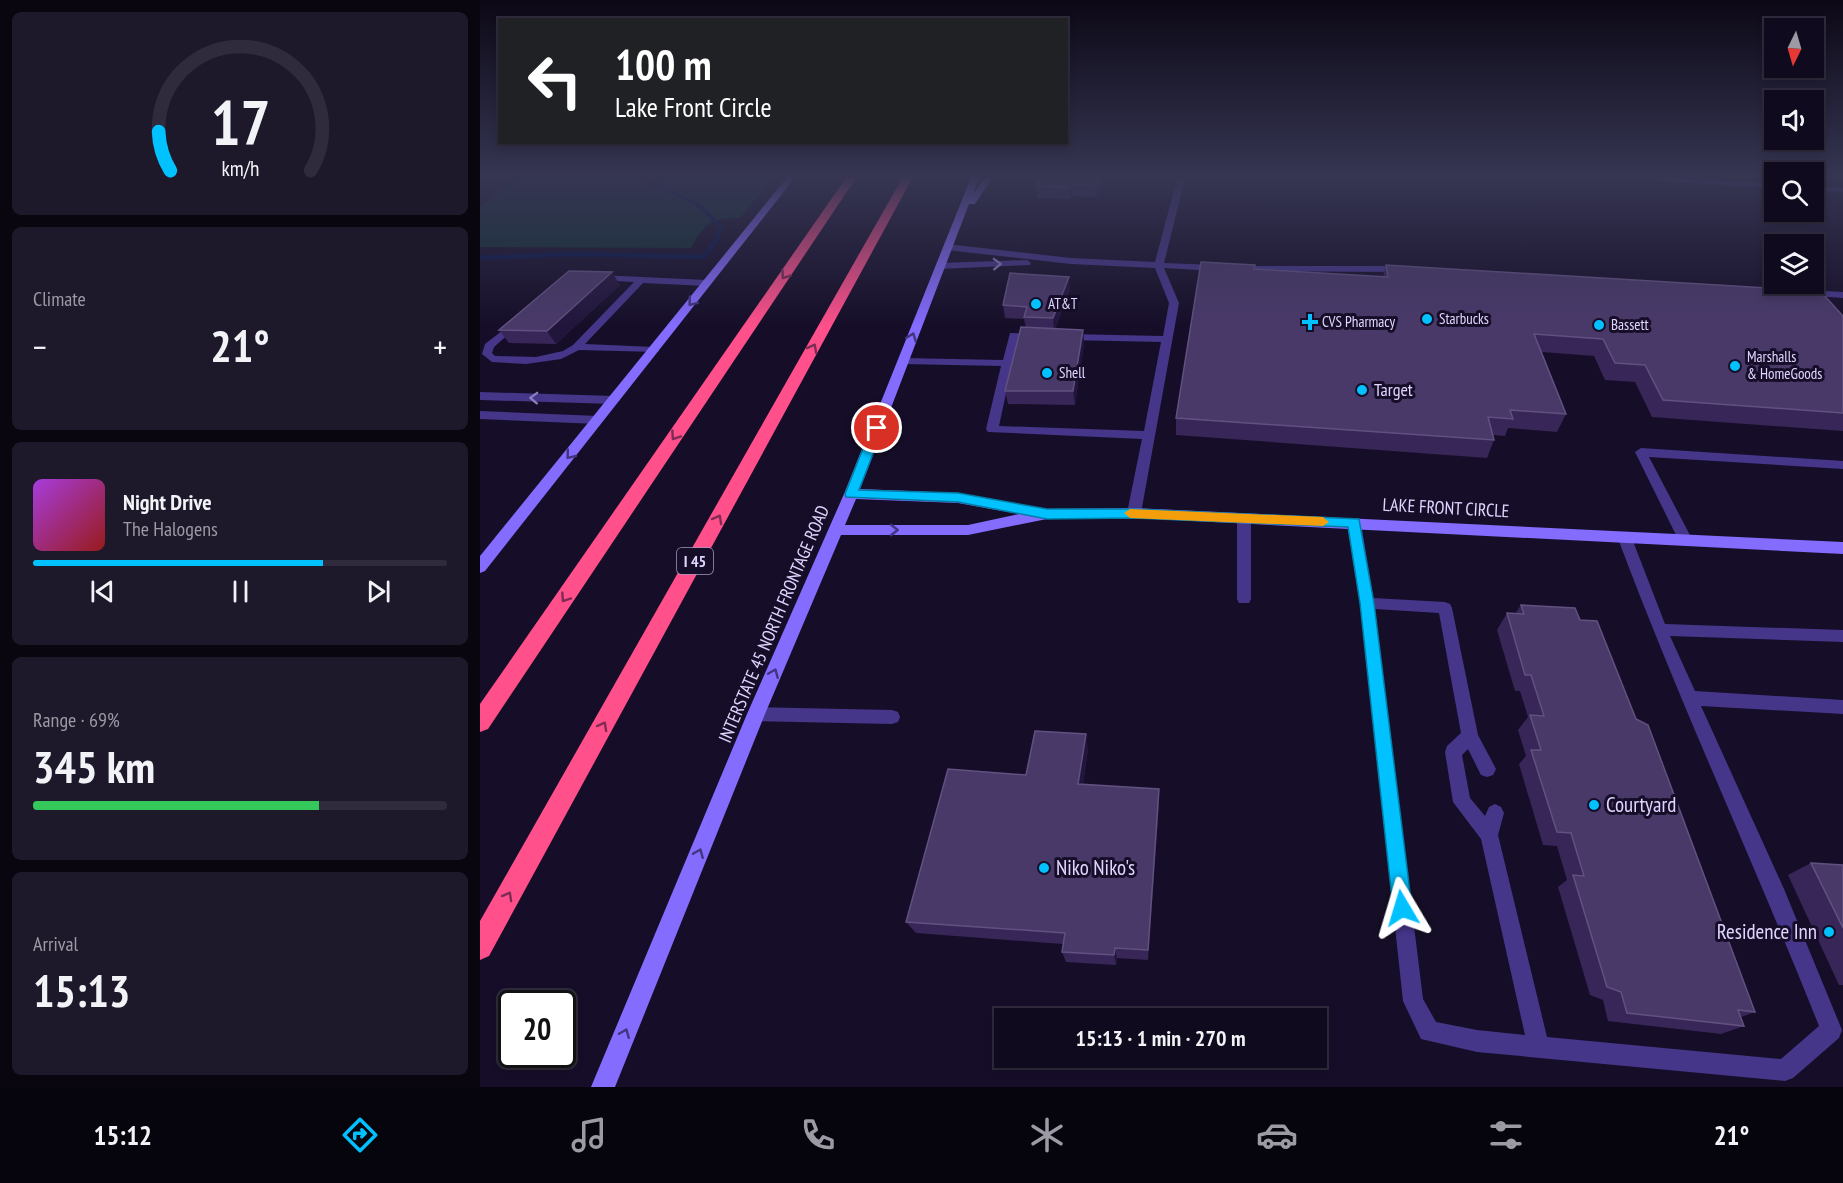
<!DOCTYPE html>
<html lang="en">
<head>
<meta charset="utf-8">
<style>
	:root { --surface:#100a1e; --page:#1e182b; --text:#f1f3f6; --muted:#9c9aa4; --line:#302b3c; --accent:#01c1ff }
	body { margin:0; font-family:"PT Sans Narrow",sans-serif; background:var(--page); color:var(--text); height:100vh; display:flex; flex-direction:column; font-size:22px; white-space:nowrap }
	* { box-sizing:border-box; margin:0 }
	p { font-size:20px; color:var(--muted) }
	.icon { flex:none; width:33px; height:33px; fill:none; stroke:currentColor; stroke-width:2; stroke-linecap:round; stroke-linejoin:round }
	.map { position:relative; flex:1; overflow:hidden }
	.details { display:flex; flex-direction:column; gap:12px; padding:12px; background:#090610; width:480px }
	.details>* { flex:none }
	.top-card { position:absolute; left:18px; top:18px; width:570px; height:126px; border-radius:0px; box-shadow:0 3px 9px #0003,0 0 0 2px var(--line); background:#202124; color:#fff; overflow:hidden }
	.needle { width:39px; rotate:185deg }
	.tools { position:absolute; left:1284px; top:18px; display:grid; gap:12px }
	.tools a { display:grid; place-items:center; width:60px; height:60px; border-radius:0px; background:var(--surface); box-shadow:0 3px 9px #0003,0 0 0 2px var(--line); font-size:30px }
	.speed { position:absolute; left:18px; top:990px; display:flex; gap:12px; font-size:30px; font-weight:700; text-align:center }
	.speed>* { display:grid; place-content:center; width:78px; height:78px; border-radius:50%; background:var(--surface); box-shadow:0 3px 9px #0003,0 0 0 2px var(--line); line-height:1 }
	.speed .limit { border:3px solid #111; border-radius:9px; background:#fff; color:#111 }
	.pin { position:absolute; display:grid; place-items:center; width:51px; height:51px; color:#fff; margin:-26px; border:3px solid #fff; border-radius:50%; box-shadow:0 2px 6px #0007 }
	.me { position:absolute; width:66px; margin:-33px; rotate:353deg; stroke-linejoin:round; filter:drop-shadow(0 0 4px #0008) }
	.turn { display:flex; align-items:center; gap:21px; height:126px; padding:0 18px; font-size:27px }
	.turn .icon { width:78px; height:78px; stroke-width:2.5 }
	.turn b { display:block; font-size:42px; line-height:51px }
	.big { font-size:45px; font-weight:600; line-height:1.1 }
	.details .card { flex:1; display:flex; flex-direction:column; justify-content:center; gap:9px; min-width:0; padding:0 21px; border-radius:9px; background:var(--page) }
	.details .dial { align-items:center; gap:0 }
	.dial svg { height:156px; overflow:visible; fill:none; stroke:var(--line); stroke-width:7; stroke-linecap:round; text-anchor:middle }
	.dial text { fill:var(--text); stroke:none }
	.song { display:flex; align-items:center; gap:18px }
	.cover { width:72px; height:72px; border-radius:9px; background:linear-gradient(135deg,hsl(280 70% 55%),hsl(0 70% 35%)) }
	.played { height:6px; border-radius:3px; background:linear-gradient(90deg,var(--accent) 70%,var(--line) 70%) }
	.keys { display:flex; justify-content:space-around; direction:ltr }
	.heat { display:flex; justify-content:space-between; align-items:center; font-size:33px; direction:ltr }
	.charge { height:9px; border-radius:4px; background:linear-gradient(90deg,#34c759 69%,var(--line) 0) }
	.trip { position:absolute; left:514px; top:1008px; width:333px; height:60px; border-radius:0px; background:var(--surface); box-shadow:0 3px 9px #0003,0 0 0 2px var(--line); font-weight:600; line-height:60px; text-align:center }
	.dock { display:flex; height:96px; justify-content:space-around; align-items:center; background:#06040c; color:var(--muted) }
	.dock .icon { width:42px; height:42px }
	.dock .active { color:var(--accent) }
	.dock b { font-size:27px; color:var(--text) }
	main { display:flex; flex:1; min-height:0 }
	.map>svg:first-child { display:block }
</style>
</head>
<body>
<main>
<section class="details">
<div class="card dial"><svg viewBox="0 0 100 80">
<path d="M14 69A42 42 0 1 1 86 69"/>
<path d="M14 69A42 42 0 0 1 8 49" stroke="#01c1ff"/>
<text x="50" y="56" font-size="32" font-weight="700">17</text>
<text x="50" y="72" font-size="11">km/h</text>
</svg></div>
<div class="card"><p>Climate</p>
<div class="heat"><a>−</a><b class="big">21°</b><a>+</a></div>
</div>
<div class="card">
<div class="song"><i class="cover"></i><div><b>Night Drive</b><p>The Halogens</p></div></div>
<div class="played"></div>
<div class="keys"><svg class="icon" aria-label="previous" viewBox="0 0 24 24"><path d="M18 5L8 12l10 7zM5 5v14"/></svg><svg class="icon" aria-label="pause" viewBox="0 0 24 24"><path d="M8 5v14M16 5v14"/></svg><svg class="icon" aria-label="next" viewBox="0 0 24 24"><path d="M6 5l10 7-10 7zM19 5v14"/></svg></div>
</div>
<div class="card"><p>Range · 69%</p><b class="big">345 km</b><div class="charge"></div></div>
<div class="card"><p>Arrival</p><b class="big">15:13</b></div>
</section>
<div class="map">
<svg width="1363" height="1087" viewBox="0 0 1363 1087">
	<rect width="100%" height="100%" fill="#160e28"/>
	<path fill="#102f32" d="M43 175H296L260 218C230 218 225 223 211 248L0 247V206Z"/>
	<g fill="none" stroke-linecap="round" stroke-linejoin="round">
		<path stroke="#071548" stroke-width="4.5" d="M0 258 91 254 224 257 236 240 241 227 220 206 159 175"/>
		<g fill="#45368a" fill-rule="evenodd">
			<path d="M698 175H706L684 263 737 265 742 268 737 271 684 268 699 303 661 513 654 518 647 513 662 439 508 432 506 429 521 366 423 364 418 361 423 358 523 360 530 333 560 334 561 336 556 339 538 338 519 426 664 431 681 342 587 340 582 337 587 334 683 336 689 303 675 268 591 264 467 250 463 247 467 244 591 258 675 262Z"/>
			<path d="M1104 175H1146L1294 184V188L1108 177Z"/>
			<path d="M1334 186 1363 188V192L1334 190Z"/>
			<path d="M547 260 551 263 550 265 459 269 455 266 459 263Z"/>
			<path d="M765 266H923L928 269 923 272 762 271V267Z"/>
			<path d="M119 275 227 280 232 283 227 286 163 283 105 344 174 347 179 350 178 352 99 350 81 359 46 364 12 362 2 354 5 344 36 320 41 323 14 347 12 353 15 356 56 357 83 351 93 345 154 282 116 280V276Z"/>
			<path d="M1325 290 1363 292V298L1322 295 1320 293Z"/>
			<path d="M1161 448 1363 461V469L1169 457 1212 539 1205 544 1198 539 1155 452Z"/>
			<path d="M764 513 771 518V599L769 603H759L757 599V518Z"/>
			<path d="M874 518 881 523 893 598 965 602 970 604 972 608 998 735 1016 769 1013 775 1007 777 1001 775 988 749 982 755 990 798 1005 816 1009 807 1015 804 1021 807 1024 813 1018 835 1067 1037 1301 1059 1339 1026C1274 862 1199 702 1137 536L1139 533H1149L1151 536 1185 624 1363 630V642L1190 636 1215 691 1363 700V714L1221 706 1304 889 1362 1030 1359 1038 1313 1078 1305 1081 997 1052 941 1039 923 1001 880 603 867 523ZM895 609 959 613 981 733 967 746 965 752 973 802 1001 839 1045 1035 997 1030 956 1022 943 999Z"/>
			<path d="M276 707 412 710 418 712 420 717 418 722 412 724 276 721 270 719 268 714 270 709Z"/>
		</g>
		<g fill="#45368a" fill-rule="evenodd">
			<path d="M0 392 134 396 140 400 134 404 0 400Z"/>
			<path d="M0 411 118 416 124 420 118 424 0 419Z"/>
		</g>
		<g fill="#846cff" fill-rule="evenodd">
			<path d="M309 175H317L5 571 0 573V556Z"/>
			<path d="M492 175H500L493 194 506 175H514L495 204H489L380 489 478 493 564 509 654 508 1363 542V554L654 518 567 519 488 535H361L285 714 135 1087H111L267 714 364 494ZM376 499 478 503 539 514 488 525H365Z"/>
		</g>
		<g fill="#ff508b" fill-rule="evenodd">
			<path d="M368 175H378L8 729 0 732V704Z"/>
			<path d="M424 175H434L9 956 0 960V921Z"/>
		</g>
	</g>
	<g fill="#372657">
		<path d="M562 175H625L617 197 592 196 590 199 557 198 556 186Z"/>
		<path d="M906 265 1363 316V431L1172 417 1155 382 1125 380 1114 356 1062 352 1086 414 1077 432 1028 428 1025 436 1013 435 1014 440 1007 458 696 435V418L774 269 903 277Z"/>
		<path d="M140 285 76 344 29 343 19 330Z"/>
		<path d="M590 289 575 329 603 330 604 343 595 405 528 404 525 391 546 328 544 319 525 318 523 305Z"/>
		<path d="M1041 605 1100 620 1156 719 1275 1012 1261 1017 1264 1026 1241 1034 1128 1021 1123 1000 1110 995 1078 887 1087 880 1077 846 1063 845 1039 764 1046 756 1038 730 1048 717 1040 691H1035L1017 630 1027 613 1035 614Z"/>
		<path d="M608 749 603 784 679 803 668 960 637 958 636 965 586 962 582 952 583 944 436 933 426 922 546 775Z"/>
		<path d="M1331 863 1363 865V985H1359L1308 875Z"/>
	</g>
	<g fill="#22153c">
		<path d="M620 175H625L617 197 616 186Z"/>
		<path d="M591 184 592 196 590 199 589 188Z"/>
		<path d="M132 272 140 285 76 344 67 331Z"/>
		<path d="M589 277 590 289 574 331 573 318Z"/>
		<path d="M603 330 604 343 595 405 593 391Z"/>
		<path d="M606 734 608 749 601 798 598 784Z"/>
		<path d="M679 789V803L668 960V950Z"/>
		<path d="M635 948 637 958 636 965 634 955Z"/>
	</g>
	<g fill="#493969" stroke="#615180" stroke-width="1.5">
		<path d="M562 175H620L616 186 591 184 589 188 556 186Z"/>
		<path d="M721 262 775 265 774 269 908 277 906 265 1321 290 1325 286 1344 295 1363 316V413L1183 400 1165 365 1135 363 1123 339 1054 334 1086 414 1030 410 1033 419 1008 417 1014 440 696 418Z"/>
		<path d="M89 271 132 272 67 331 19 330Z"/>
		<path d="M530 273 589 277 573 318 544 317 547 307 523 305Z"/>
		<path d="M541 327 603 330 593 391H525Z"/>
		<path d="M1041 605 1095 608 1100 620 1117 621 1156 719 1168 725 1275 1012 1258 1010 1264 1026 1147 1013 1141 992 1127 987 1093 875 1104 876 1091 833 1077 832 1051 750H1061L1050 715 1064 716 1051 675H1045L1027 613 1044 614Z"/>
		<path d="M555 731 606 734 598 784 679 789 668 950 635 948 634 955 582 952 585 933 426 922 468 769 546 775Z"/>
		<path d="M1331 863 1363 865V928Z"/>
	</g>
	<defs><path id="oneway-chevron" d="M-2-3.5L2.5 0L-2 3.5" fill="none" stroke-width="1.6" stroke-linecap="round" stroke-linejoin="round" transform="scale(1.5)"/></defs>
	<g stroke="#8b7ebf">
		<use href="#oneway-chevron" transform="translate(517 264) rotate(-2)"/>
		<use href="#oneway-chevron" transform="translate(54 398) rotate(-178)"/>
	</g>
	<g stroke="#7f2c55">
		<use href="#oneway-chevron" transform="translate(305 275) rotate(124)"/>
		<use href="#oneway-chevron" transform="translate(333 348) rotate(-61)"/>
		<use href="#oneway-chevron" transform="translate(195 436) rotate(124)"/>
		<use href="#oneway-chevron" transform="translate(238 519) rotate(-61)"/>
		<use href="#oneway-chevron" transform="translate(85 598) rotate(124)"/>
		<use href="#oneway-chevron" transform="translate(123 726) rotate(-61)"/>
		<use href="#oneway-chevron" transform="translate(28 896) rotate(-61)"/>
	</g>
	<g stroke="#42347e">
		<use href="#oneway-chevron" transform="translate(212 302) rotate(128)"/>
		<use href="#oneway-chevron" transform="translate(432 337) rotate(-70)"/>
		<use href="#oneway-chevron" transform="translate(90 455) rotate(129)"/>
		<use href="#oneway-chevron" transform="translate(414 530)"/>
		<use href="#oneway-chevron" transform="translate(294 673) rotate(-67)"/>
		<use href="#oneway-chevron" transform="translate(219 853) rotate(-68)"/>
		<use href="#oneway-chevron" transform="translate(145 1033) rotate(-68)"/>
	</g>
	<linearGradient id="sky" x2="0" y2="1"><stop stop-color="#0c0816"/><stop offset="0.54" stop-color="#363653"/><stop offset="1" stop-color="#363653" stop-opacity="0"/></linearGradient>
	<rect width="1363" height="327" fill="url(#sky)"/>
	<path fill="#01c1ff" stroke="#017da6" stroke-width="1.5" d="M397 424 403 428 379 490 478 493 567 509H654L879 519 894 603 932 908 929 914 922 917 916 914 913 908 880 603 868 527 654 518 567 519 478 502 366 497 365 494 391 428Z"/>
	<path fill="#f59e0b" d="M650 509 843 517 849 522 843 526 650 518 644 513Z"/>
	<g fill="#01c1ff" stroke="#160e28" stroke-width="2">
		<circle cx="556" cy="304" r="6"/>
		<circle cx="947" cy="319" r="6"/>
		<path d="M827 313h6v6h6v6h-6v6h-6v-6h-6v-6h6z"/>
		<circle cx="1119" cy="325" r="6"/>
		<circle cx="1255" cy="366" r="6"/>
		<circle cx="567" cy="373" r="6"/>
		<circle cx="882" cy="390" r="6"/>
		<circle cx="1114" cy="805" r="6"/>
		<circle cx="564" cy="868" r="6"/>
		<circle cx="1349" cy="932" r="6"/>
	</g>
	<g text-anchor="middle" stroke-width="6" stroke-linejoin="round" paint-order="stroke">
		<g font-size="15" fill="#e0d5ff" stroke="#160e28" text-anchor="start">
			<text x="568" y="309">AT&amp;T</text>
			<text x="959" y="324">Starbucks</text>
			<text x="842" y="327">CVS Pharmacy</text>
			<text x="1131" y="330">Bassett</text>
			<text x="1267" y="362">Marshalls<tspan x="1267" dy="17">&amp; HomeGoods</tspan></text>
			<text x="579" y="378">Shell</text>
		</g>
		<rect fill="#160e28" stroke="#a399be" stroke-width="1.5" x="197" y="548" width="36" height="26" rx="4.5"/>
		<g font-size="16" font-weight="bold" fill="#e0d5ff">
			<text x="215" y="567">I 45</text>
		</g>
		<g font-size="18" fill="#e0d5ff" stroke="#160e28" text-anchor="start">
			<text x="894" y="396">Target</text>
		</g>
		<g font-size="18" fill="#e0d5ff" stroke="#160e28">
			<text transform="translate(966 508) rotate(3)" y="6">LAKE FRONT CIRCLE</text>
			<text transform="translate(294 624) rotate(-67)" y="6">INTERSTATE 45 NORTH FRONTAGE ROAD</text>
		</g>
		<g font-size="21" fill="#e0d5ff" stroke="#160e28" text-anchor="start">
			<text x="1126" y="812">Courtyard</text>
			<text x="576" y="875">Niko Niko's</text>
			<text x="1337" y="939" text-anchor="end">Residence Inn</text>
		</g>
	</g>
</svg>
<div class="tools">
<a><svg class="needle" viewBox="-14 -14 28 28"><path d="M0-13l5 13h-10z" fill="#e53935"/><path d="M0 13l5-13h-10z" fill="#9c9aa4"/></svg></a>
<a><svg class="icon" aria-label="sound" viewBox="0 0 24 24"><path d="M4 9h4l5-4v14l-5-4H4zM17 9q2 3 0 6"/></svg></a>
<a><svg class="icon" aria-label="search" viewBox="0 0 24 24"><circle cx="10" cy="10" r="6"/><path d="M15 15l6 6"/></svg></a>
<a><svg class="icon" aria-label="layers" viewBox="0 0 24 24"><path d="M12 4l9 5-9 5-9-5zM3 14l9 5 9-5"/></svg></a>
</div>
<div class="speed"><div class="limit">20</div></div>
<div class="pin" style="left:397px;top:428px;background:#d93025"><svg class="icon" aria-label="arrive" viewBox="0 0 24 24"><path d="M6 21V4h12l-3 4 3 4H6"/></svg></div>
<svg class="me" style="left:922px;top:908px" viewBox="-20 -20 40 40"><path d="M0-17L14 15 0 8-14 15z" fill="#01c1ff" stroke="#fff" stroke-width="4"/></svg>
<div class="trip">15:13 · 1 min · 270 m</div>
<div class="top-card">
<div class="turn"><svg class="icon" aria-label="left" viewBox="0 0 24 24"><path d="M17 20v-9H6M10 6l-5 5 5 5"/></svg><div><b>100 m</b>Lake Front Circle</div></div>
</div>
</div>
</main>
<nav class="dock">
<b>15:12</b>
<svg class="icon active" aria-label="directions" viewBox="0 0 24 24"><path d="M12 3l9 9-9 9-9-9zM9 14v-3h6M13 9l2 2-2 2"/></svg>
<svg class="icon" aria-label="music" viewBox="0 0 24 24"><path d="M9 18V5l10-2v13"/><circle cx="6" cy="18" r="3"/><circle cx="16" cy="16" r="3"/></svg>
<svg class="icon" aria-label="phone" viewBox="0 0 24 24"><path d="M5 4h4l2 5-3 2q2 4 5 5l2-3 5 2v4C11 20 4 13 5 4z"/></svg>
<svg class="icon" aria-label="climate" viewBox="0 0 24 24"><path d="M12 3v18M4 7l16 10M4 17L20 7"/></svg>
<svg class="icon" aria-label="car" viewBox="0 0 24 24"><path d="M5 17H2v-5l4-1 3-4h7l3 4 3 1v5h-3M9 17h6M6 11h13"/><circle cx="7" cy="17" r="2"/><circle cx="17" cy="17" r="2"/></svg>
<svg class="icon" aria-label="filters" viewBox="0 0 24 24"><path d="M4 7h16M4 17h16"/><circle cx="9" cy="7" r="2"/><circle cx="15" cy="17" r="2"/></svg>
<b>21°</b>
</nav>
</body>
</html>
